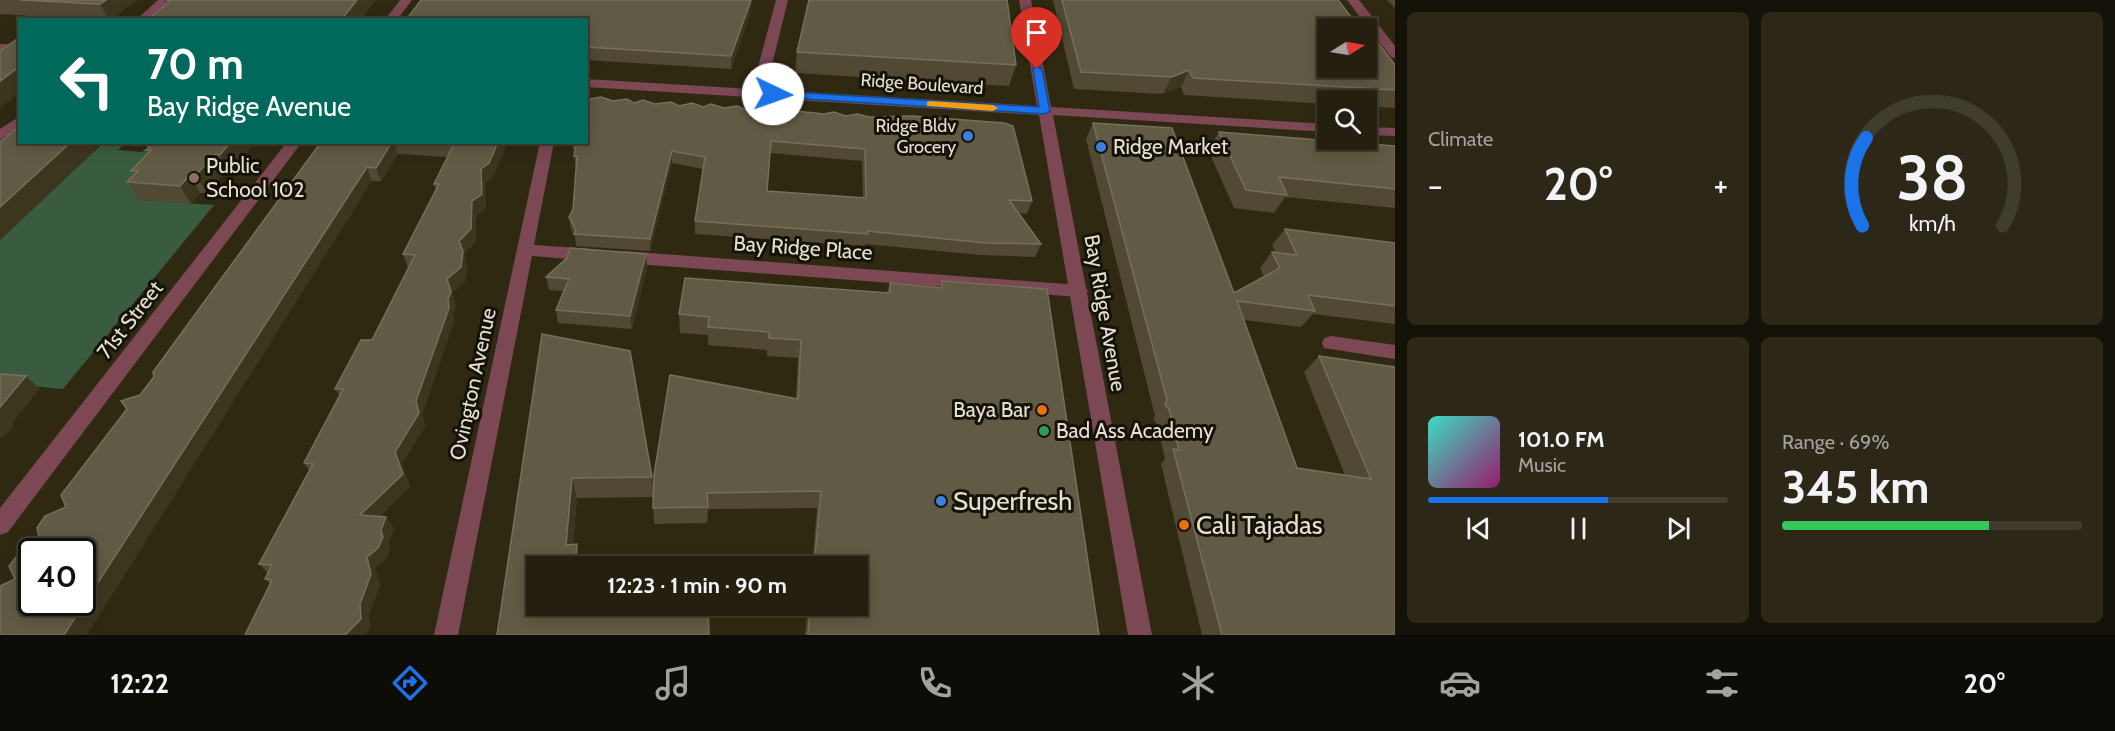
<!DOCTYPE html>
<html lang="en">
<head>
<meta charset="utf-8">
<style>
	:root { --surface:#241f0e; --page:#2c2717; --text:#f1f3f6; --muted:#a3a29e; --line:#413d2e; --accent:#1a73e8 }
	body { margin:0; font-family:Cabin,sans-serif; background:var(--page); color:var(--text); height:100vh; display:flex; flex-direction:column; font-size:22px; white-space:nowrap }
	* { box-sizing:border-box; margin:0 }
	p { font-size:20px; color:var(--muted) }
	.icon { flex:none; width:33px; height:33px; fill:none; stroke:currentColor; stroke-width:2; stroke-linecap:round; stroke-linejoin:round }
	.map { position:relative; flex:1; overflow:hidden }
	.panel { display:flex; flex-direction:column; gap:12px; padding:12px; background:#141108; width:720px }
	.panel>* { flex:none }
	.guide { position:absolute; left:18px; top:18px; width:570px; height:126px; border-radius:0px; box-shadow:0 3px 15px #0003,0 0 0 2px var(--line); background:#00695c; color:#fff; overflow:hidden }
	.needle { width:39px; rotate:79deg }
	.controls { position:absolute; left:1317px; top:18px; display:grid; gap:12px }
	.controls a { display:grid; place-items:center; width:60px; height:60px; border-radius:0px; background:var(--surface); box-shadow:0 3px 15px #0003,0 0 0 2px var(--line); font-size:30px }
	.speed { position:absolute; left:18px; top:538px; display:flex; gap:12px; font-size:30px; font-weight:700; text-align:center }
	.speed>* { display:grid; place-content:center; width:78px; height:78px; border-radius:50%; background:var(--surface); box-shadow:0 3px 15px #0003,0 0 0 2px var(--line); line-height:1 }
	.speed .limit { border:3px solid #111; border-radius:9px; background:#fff; color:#111 }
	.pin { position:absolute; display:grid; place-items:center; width:51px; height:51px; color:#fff; margin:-62px -26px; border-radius:50% 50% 50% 0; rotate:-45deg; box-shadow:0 0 6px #0007 }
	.pin .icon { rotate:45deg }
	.me { position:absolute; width:66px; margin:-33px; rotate:93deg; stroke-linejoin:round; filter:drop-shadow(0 0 4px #0008) }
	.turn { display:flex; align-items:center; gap:21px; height:126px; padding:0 30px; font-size:27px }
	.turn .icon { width:78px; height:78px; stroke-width:2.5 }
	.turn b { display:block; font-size:42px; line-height:51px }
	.big { font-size:45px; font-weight:800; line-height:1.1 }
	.panel .card { flex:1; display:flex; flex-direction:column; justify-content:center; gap:9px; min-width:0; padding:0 21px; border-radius:9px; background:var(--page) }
	.panel .dial { align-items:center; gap:0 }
	.dial svg { height:156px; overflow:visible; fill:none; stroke:var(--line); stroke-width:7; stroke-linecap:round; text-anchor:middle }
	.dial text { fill:var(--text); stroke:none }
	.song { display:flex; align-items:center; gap:18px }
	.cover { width:72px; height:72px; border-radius:9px; background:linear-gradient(135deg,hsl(170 70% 55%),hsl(320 70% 35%)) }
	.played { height:6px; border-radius:3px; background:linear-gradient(90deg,var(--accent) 60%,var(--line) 60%) }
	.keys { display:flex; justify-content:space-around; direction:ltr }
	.heat { display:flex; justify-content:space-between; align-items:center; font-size:33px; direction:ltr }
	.charge { height:9px; border-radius:4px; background:linear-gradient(90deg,#34c759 69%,var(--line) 0) }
	.panel .tiles { flex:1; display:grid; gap:12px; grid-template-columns:repeat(2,1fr) }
	.trip { position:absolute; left:526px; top:556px; width:342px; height:60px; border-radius:0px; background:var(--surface); box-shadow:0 3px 15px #0003,0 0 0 2px var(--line); font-weight:800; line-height:60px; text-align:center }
	.tab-bar { display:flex; height:96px; justify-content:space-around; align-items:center; background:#0e0c06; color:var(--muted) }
	.tab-bar .icon { width:42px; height:42px }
	.tab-bar .active { color:var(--accent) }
	.tab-bar b { font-size:27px; color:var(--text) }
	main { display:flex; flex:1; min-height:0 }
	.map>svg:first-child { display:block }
</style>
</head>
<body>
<main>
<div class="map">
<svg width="1395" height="635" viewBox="0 0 1395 635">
	<rect width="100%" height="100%" fill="#302912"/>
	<path fill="#395c40" d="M103 143H125L118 150 142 152 145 149 160 150 140 200 214 205 63 389 0 383V240Z"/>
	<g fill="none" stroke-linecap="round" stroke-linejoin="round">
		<g fill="#7b4854" fill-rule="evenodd">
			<path d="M158 0H171L150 20H136Z"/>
			<path d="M400 0H412L397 20H385Z"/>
			<path d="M776 0H788L765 93 758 97 751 93Z"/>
			<path d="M1347 0H1359L1395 46V58L1391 57Z"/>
			<path d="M20 116V127L0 140V129Z"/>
			<path d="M287 142H302L8 532 0 535V508Z"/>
			<path d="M540 142H554L534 245 592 249 600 255 592 261 532 256 458 635H434Z"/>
			<path d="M623 251 1079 285 1085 287 1088 291 1085 295 1079 297 623 263 615 257Z"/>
			<path d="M1331 336 1395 345V359L1324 348 1322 343 1324 338Z"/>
		</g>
		<g fill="#7b4854" fill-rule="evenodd">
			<path d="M1019 0H1031L1051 107 1328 124V132L1053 115 1152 635H1128L1039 115 586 87V79L1037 106Z"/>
			<path d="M0 44 20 45V53L0 52Z"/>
			<path d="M1366 127 1395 128V136L1366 135Z"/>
		</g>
	</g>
	<g fill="#514933" fill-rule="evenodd">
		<path d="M0 0H136L111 20H91L0 14Z"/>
		<path d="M164 0H376L360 20H152L151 17 167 4Z"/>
		<path d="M1053 0H1338L1359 27 1395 65V108L1366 106V100H1328V104L1184 95 1181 87 1163 94 1074 89Z"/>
		<path d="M1387 0H1395V10L1394 7Z"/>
		<path d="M750 14 731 69 586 60V20Z"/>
		<path d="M797 52 1016 65 1009 86 795 73Z"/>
		<path d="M613 101 703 107 724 108 737 106 1032 201 1027 214 1018 213 1041 244 1035 257 981 255 865 244V246L695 234V221L703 169 672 163 650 251 576 246 575 237 571 229 569 217 573 209 576 168 574 156 575 149H573L572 142H586ZM770 153 862 161 863 198 767 191Z"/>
		<path d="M1093 123 1234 293 1264 277 1260 268 1272 252H1275L1272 245 1285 229 1395 243V324L1313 314 1301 327 1244 320 1297 468 1345 475 1304 372 1319 356 1395 367V635H1202L1161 464 1165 459 1157 424 1153 419 1155 416 1086 139Z"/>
		<path d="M1219 132 1395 146V208L1285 197 1274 213 1234 208 1208 150Z"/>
		<path d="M255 142 230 172H225L207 193H200L191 204 139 200 127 182 134 175 131 171 148 153 146 150Z"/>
		<path d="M321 142H508L493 176 485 183 486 208 476 215 475 242 464 254 467 265 466 281 452 292 456 306 453 312 454 321 422 414 425 426 402 464 410 486 379 517H386L394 529 389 542 390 549 386 559 375 568 380 585 369 614 370 629 270 584 265 579 268 573 259 564 309 470 304 463 340 396 335 389 372 340 408 268 403 254 436 191 434 184 447 157 398 154 381 181H372L15 579 66 507 140 395Z"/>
		<path d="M647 267 632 329 558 323 556 310 563 291 549 290 546 277Z"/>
		<path d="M942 281 1099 635H805L808 606H858V567H812L817 508 708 509 707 523 654 524 653 497 577 498 573 544 582 563 497 635 542 334 652 477 653 487 796 399 798 358 767 356V350L708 345V335L680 333 679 314 887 292 890 283 940 288Z"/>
	</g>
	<g fill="#3d361f">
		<path d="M106 0H136L111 20H109L100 4Z"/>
		<path d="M357 0H376L360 20H341Z"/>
		<path d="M751 0H752L750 14 731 69V56Z"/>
		<path d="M20 66V93L0 108V81Z"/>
		<path d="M1189 70 1181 87 1163 94 1172 77Z"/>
		<path d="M71 142H103L0 240V207Z"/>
		<path d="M231 142H255L230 172 220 155Z"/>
		<path d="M392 142H394L398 154 381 181 376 168Z"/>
		<path d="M498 142H508L493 176 485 183 486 208 476 215 475 242 464 254 467 265 466 281 452 292 456 306 453 312 454 321 422 414 425 426 402 464 410 486 368 527 360 515 395 452 448 299 447 279 472 201 481 169Z"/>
		<path d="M672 151V163L650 251V239Z"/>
		<path d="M215 154 225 172 207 193 196 175Z"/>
		<path d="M367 167 372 181 87 635H64Z"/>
		<path d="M190 175 200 193 191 204 180 186Z"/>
		<path d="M646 254 647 267 632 329 630 316Z"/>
		<path d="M26 376 40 389 13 422V427L6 435 0 438V407Z"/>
		<path d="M572 478 577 498 571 563 566 545Z"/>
		<path d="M386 517 394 529 389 542 390 549 386 559 375 568 380 585 369 614 370 629 364 635H345L360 604 367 557 381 530Z"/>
		<path d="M577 544 582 563 581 567H575Z"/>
	</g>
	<g fill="#615a44" stroke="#766f5b" stroke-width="1.5" fill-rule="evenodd">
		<path d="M20 0H106L100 4Z"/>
		<path d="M167 0H357L341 20H180L151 17 169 2Z"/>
		<path d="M421 0H751L731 56 586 47V20H406Z"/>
		<path d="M809 0H1007L1016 65 797 52Z"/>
		<path d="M1062 0H1338L1359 27 1367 28 1395 65V90L1193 78 1189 70 1172 77 1081 72ZM1328 28H1366V68H1328Z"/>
		<path d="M20 37V66L0 81V51Z"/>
		<path d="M601 97 613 101 627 99 634 103 643 100 655 104 671 102 679 106 692 103 703 107 711 104 724 108 737 106 747 110 757 107 769 111 778 109 824 114 834 112 846 116 857 114 869 117 912 116 1005 123 1013 126 1032 201 1009 200 1041 244 986 243 867 231 868 234 695 221 705 157 672 151 650 239 574 234 576 230 569 217 573 209 577 156H574L576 142H586V106L590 99ZM771 141 865 149 866 198 767 191Z"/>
		<path d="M1093 123 1172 128 1234 293 1280 268 1272 252 1297 255 1285 229 1395 243V306L1308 295 1315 311 1237 301 1297 468 1371 479 1319 356 1395 367V635H1222L1173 449 1179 450 1169 409 1165 404 1167 400Z"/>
		<path d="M20 126V142H71L0 207V142Z"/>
		<path d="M1219 132 1395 146V189L1279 177 1287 195 1246 190Z"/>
		<path d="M153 142H231L220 155 215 154 196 175H190L180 186 127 182 138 171H131L151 150H146Z"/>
		<path d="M321 142H392L376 168 367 167 64 635H0V586L15 579 9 566 20 552 40 542 37 528 45 516 66 507 61 495 127 409 121 401 140 395 154 377 153 372ZM32 552H82V603H32Z"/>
		<path d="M429 142H498L489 163 481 169 482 194 472 201 471 229 459 241 463 251 461 267 447 279 451 292 448 299 449 308 416 401 419 413 395 452 403 474 360 515 386 517 381 530 383 537 378 548 367 557 371 574 360 604 361 619 345 635H245L272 580 265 579 272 565 259 564 313 464 304 463 343 389H335L361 340H372L415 255 403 254 439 184H434L454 144Z"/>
		<path d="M570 248 646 254 630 316 556 310 569 279 546 277 567 258Z"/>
		<path d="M685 278 890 293V283L942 288V281L1047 289 1099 635H808L810 606H858V567H814L821 491 707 493 708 507 653 508 654 475 670 375 798 399 801 340 769 338V332L708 327 709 317 679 314Z"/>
		<path d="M542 334 630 351 652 477 572 478 566 545 577 544 575 567H537V606H708L709 635H497Z"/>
		<path d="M0 374 26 376 0 407Z"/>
	</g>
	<path fill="#1a73e8" stroke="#114b97" stroke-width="1.5" d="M1037 66 1042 69 1050 111 1045 114 773 97 768 94 773 91 1039 107 1033 69Z"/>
	<path fill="#f59e0b" d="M930 101 993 105 998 108 993 111 927 106V102Z"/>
	<g fill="#3f7fe0" stroke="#151208" stroke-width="2">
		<circle cx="968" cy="136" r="6"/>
		<circle cx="1101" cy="147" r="6"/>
		<circle cx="941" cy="501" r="6"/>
	</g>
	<circle fill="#8d6e63" stroke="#151208" stroke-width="2" cx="194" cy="178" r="6"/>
	<g fill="#e8710a" stroke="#151208" stroke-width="2">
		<circle cx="1042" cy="410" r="6"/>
		<circle cx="1184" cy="525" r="6"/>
	</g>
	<circle fill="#2e9e5b" stroke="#151208" stroke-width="2" cx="1044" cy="431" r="6"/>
	<g text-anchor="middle" stroke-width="6" stroke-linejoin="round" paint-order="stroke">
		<g font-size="18" fill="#e5e0d3" stroke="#151208">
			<text transform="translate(922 84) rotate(4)" y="6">Ridge Boulevard</text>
		</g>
		<g font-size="18" fill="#e5e0d3" stroke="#151208" text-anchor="end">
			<text x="956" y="132">Ridge Bldv<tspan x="956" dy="21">Grocery</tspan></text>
		</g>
		<g font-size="21" fill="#e5e0d3" stroke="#151208" text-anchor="start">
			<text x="1113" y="154">Ridge Market</text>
			<text x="206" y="173">Public<tspan x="206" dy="24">School 102</tspan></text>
			<text x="1030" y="417" text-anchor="end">Baya Bar</text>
			<text x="1056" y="438">Bad Ass Academy</text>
		</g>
		<g font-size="21" fill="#e5e0d3" stroke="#151208">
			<text transform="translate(803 248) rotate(4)" y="7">Bay Ridge Place</text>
			<text transform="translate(1105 313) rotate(80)" y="7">Bay Ridge Avenue</text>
			<text transform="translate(130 320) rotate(-52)" y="7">71st Street</text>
			<text transform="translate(473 384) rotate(-78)" y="7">Ovington Avenue</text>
		</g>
		<g font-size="26" fill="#e5e0d3" stroke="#151208" text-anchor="start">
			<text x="953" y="510">Superfresh</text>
			<text x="1196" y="534">Cali Tajadas</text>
		</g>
	</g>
</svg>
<div class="controls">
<a><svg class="needle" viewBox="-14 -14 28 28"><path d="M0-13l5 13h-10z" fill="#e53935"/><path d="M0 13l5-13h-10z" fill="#a3a29e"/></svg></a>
<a><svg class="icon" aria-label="search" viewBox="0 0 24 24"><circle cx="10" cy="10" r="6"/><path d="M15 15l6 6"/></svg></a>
</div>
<div class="speed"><div class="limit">40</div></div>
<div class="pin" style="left:1037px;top:69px;background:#d93025"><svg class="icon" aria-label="arrive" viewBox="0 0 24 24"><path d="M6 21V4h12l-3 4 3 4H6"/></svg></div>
<svg class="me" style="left:773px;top:94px" viewBox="-20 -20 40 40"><circle r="19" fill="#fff"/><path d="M0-13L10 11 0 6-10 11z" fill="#1a73e8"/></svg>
<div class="trip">12:23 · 1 min · 90 m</div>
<div class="guide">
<div class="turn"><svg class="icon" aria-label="left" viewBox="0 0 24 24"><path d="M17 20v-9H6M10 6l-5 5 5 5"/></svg><div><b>70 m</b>Bay Ridge Avenue</div></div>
</div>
</div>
<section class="panel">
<div class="tiles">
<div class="card"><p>Climate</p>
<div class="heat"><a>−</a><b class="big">20°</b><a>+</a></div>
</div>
<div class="card dial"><svg viewBox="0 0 100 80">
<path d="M14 69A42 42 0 1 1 86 69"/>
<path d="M14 69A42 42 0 0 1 16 24" stroke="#1a73e8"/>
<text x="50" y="56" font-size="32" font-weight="700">38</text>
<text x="50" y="72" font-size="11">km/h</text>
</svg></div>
<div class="card">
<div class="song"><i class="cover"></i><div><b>101.0 FM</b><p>Music</p></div></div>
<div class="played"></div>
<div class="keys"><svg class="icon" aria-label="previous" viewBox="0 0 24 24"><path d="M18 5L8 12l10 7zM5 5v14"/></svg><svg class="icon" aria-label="pause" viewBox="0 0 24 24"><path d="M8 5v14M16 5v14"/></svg><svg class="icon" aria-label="next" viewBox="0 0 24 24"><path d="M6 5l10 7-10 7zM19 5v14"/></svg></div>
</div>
<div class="card"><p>Range · 69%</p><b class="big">345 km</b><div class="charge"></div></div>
</div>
</section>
</main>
<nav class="tab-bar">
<b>12:22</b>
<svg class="icon active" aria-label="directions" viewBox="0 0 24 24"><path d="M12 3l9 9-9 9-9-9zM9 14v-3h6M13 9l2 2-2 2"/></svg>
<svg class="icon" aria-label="music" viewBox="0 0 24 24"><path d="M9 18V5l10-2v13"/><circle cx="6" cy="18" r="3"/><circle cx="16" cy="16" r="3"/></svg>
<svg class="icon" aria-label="phone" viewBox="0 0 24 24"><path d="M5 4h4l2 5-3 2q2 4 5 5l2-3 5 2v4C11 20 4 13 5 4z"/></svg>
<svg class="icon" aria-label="climate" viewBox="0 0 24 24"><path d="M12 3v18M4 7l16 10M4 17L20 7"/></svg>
<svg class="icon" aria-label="car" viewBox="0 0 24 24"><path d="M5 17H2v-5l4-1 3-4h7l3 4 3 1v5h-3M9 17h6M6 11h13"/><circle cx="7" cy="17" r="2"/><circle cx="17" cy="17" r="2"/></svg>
<svg class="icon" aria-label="filters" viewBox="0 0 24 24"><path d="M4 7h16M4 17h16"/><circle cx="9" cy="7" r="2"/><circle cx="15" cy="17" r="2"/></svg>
<b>20°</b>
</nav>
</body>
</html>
